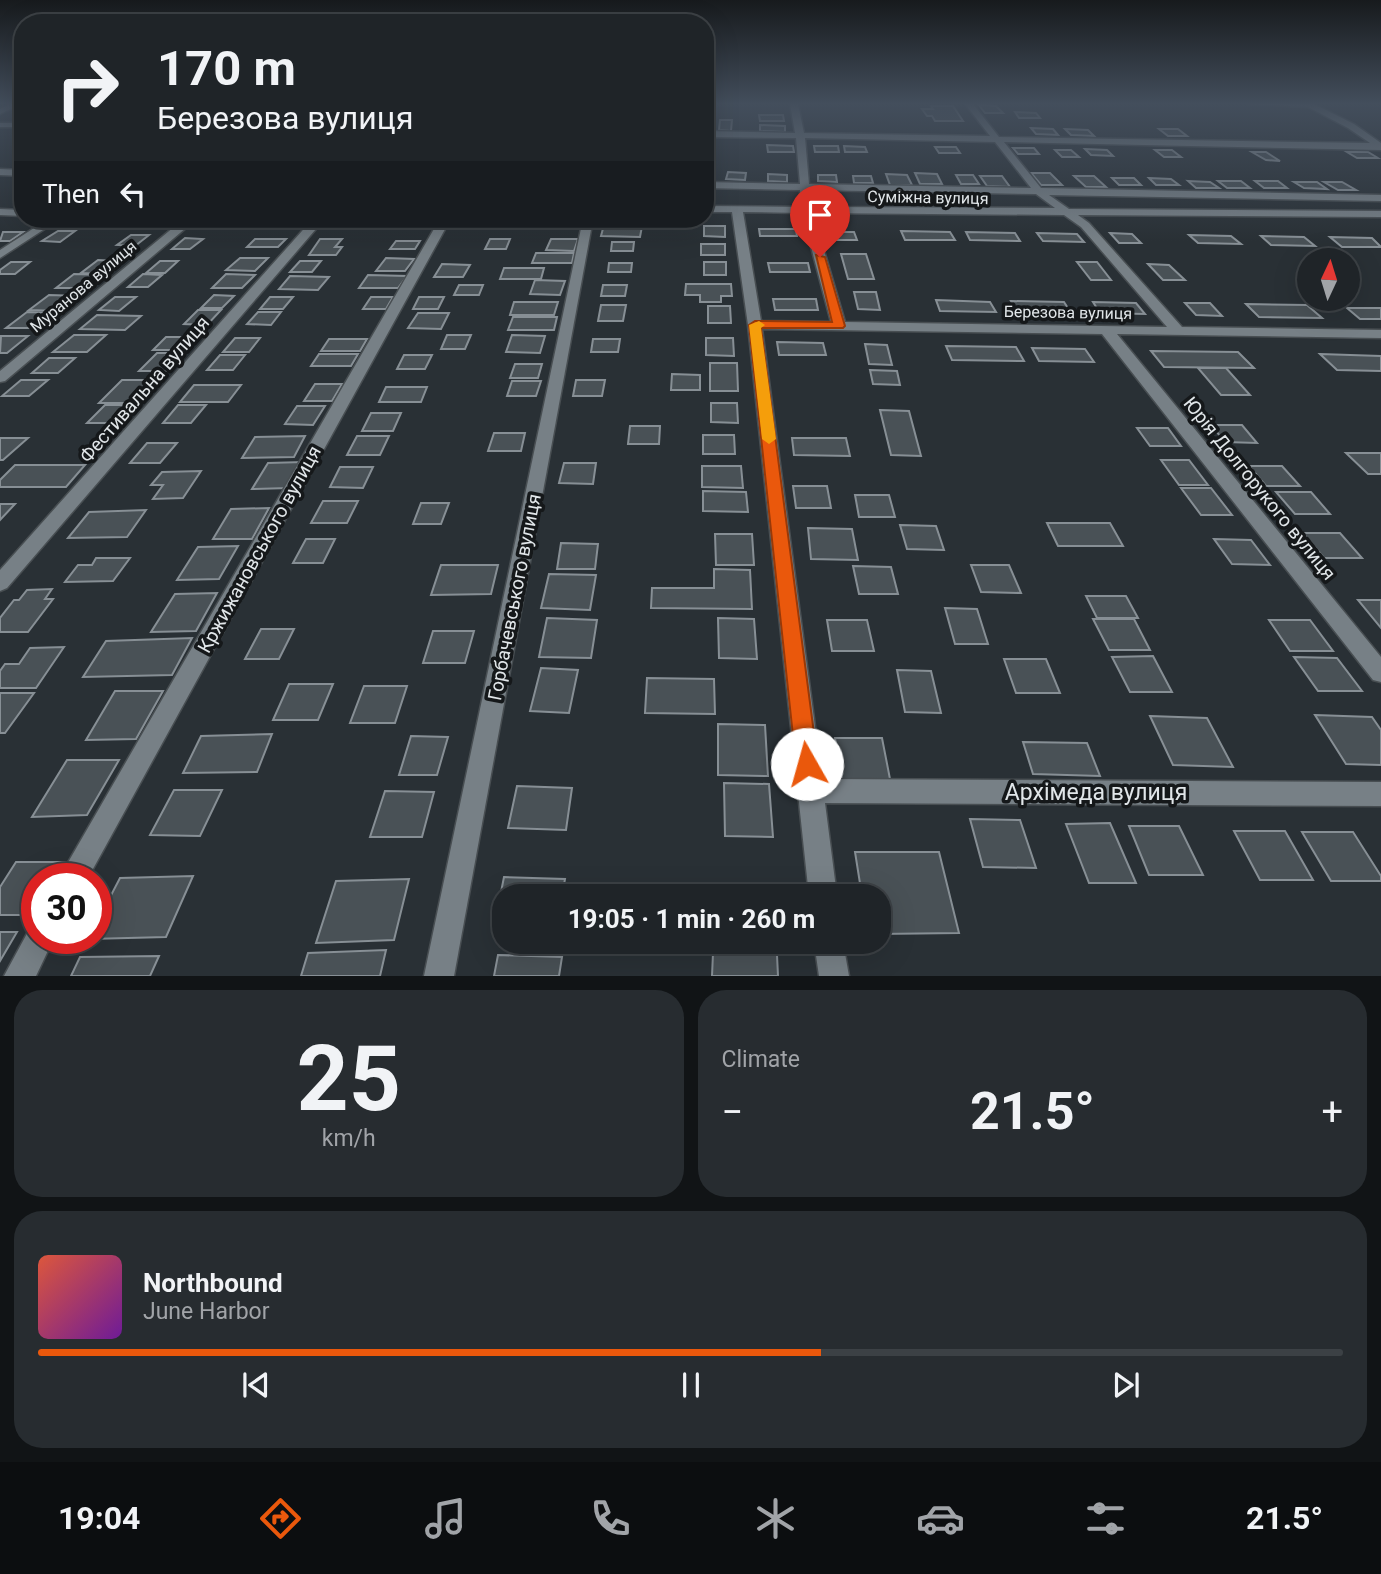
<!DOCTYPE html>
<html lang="en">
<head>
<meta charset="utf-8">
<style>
	:root { --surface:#1f2428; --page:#272c30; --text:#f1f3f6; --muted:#a1a4a8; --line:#3c4145; --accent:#ea580c }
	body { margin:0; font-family:Roboto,sans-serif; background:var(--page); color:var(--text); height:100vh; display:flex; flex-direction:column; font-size:26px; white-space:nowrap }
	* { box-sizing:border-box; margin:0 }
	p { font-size:23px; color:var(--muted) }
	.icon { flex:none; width:38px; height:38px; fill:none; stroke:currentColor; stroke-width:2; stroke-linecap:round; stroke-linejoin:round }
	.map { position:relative; height:976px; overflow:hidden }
	.details { display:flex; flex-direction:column; gap:14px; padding:14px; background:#111416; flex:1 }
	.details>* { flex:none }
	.guide { position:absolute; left:14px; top:14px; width:700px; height:214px; border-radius:28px; box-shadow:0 7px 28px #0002,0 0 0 2px var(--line); background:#1f2428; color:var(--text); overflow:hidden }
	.needle { width:46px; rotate:4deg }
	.tools { position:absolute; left:1297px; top:248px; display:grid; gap:14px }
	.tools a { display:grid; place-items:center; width:63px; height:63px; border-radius:50%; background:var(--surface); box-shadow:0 7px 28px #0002,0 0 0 2px var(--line); font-size:35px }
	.speed { position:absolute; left:21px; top:863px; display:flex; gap:14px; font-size:35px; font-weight:700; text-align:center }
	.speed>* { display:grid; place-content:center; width:91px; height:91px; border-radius:50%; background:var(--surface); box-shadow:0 7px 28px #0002,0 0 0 2px var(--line); line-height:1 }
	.speed .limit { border:10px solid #d22; background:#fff; color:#111 }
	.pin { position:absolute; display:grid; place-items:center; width:60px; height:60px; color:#fff; margin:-72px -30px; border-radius:50% 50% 50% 0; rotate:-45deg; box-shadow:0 0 7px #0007 }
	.pin .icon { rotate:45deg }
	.me { position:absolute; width:77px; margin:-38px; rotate:353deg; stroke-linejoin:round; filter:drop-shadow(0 0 5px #0008) }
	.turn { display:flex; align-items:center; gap:24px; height:147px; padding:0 28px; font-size:32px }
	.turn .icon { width:91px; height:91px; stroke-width:2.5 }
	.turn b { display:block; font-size:49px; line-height:60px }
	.then { display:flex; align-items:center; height:66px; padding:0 28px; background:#0003; gap:14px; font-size:26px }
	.big { font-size:52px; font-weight:700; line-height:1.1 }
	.details .tile { flex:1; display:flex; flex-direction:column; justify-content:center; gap:10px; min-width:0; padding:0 24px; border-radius:28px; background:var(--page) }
	.details .dial { align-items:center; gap:0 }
	.dial b { font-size:91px; line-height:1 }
	.song { display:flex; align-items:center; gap:21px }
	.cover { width:84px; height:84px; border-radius:10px; background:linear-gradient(135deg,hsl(10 70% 55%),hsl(280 70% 35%)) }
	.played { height:7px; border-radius:4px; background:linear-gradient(90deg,var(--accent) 60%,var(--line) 60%) }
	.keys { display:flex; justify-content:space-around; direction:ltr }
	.heat { display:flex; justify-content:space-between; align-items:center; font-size:38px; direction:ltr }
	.details .tiles { flex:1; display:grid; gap:14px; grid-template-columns:1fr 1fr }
	.tile:last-child { grid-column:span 2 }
	.trip { position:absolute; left:492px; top:884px; width:399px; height:70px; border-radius:28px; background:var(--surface); box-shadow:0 7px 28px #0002,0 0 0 2px var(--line); font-weight:700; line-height:70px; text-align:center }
	.dock { display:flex; height:112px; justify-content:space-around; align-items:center; background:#0c0e10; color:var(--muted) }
	.dock .icon { width:49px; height:49px }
	.dock .on { color:var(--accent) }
	.dock b { font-size:32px; color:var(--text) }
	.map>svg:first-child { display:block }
</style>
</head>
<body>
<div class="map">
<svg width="1381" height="976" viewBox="0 0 1381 976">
	<rect width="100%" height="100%" fill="#293035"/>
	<g fill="#495156" stroke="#878f95" stroke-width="2">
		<path d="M979 105 996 106 1003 113H985Z"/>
		<path d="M931 106H953L963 121H935L932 116H927L922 109H933Z"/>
		<path d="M1015 112 1036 113 1040 118H1019Z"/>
		<path d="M759 115H783L784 121H760Z"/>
		<path d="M720 120H732L731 131 719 130Z"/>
		<path d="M760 125 785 126V132L760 131Z"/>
		<path d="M1031 128 1053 129 1058 135 1036 134Z"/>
		<path d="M1065 129 1088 130 1094 136 1071 135Z"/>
		<path d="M1159 129H1178L1187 136H1168Z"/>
		<path d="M767 145 793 146 794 152H768Z"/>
		<path d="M814 146H838L839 152H815Z"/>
		<path d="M844 146 865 147 867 152H845Z"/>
		<path d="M935 147H956L960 153H939Z"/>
		<path d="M1013 148H1034L1039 154H1018Z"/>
		<path d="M1085 149 1107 150 1113 156 1091 155Z"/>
		<path d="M1055 150H1071L1079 157H1062Z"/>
		<path d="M1155 150H1172L1181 157H1164Z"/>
		<path d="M1252 152H1266L1280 161 1266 160Z"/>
		<path d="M1347 152H1368L1378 158H1357Z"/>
		<path d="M728 172 746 173 745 180 726 179Z"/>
		<path d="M915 173 937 174 942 184H920Z"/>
		<path d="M1031 173H1050L1062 185H1041Z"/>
		<path d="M768 174 787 175V182L768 181Z"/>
		<path d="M886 174 907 175 912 185H890Z"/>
		<path d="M818 175H836L837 182 818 181Z"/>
		<path d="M956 175H973L979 184H961Z"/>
		<path d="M853 176H871L873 183H854Z"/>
		<path d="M980 176H1002L1010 187 987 186Z"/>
		<path d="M1074 176H1094L1106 187H1086Z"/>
		<path d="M1112 178H1134L1141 185H1119Z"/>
		<path d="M1149 178 1171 179 1179 185H1156Z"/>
		<path d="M1188 181 1210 182 1219 188H1196Z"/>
		<path d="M1218 181H1241L1250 188H1227Z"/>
		<path d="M1255 181H1278L1287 188H1264Z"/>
		<path d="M1294 182H1317L1327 189 1304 188Z"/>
		<path d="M1324 182H1342L1356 190H1338Z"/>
		<path d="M605 221H643L640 237 601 236Z"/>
		<path d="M704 226H725V237L704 236Z"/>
		<path d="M759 229H796L797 236H760Z"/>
		<path d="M58 231H75L60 242 42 241Z"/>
		<path d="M901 231 950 232 955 240H905Z"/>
		<path d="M3 232H23L10 241H0Z"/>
		<path d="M833 232H854L857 240H835Z"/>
		<path d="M966 232 1015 233 1020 241 970 240Z"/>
		<path d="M1037 233 1077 234 1084 242 1043 241Z"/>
		<path d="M1110 233 1132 234 1141 243H1119Z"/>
		<path d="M131 235H149L135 246 117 245Z"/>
		<path d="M1189 235 1231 236 1241 244 1198 243Z"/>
		<path d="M1261 236 1304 237 1315 246 1271 245Z"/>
		<path d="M1330 237 1372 238 1381 247H1342Z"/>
		<path d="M185 238 203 239 190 249H172Z"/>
		<path d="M255 239H286L278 247H247Z"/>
		<path d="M320 239H342L335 247H342L336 255H309Z"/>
		<path d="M490 239H510L506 249H485Z"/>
		<path d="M551 239H578L574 251 546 250Z"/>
		<path d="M396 241H420L415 249H390Z"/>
		<path d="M612 242H634L633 251H611Z"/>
		<rect x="701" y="244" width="24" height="11"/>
		<path d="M536 253H574L572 263H532Z"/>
		<path d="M841 254H866L874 279H848Z"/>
		<path d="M240 258H268L255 271 226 270Z"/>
		<path d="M386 258 414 259 405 271H376Z"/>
		<path d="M98 260 120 261 103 274 81 273Z"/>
		<path d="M160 261H178L165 273H146Z"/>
		<path d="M300 261H321L312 272H290Z"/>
		<path d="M11 262H30L15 274H0V270Z"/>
		<rect x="704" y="262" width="22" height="13"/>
		<path d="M1077 262H1097L1111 280H1091Z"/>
		<path d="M609 263H632L631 272H608Z"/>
		<path d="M768 263H808L810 272H770Z"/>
		<path d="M442 264 470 265 463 277H434Z"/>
		<path d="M1148 264 1169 265 1185 280H1163Z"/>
		<path d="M504 268H544L541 279H500Z"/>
		<path d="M74 274 103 275 85 288H56Z"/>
		<path d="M143 274 162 275 148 287H128Z"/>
		<path d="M226 274 255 275 242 288H212Z"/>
		<path d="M368 275 407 276 398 288H359Z"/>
		<path d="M290 276 329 277 318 290 279 289Z"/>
		<path d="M535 280 565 281 560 295 530 294Z"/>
		<path d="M686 284H731L732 296H721V302H700V295H685Z"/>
		<path d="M459 285H483L479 295H454Z"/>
		<path d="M603 285H627L625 296H601Z"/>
		<path d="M854 292H876L880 310 858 309Z"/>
		<path d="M49 295 79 296 60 311 29 310Z"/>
		<path d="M214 295 234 296 222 308H201Z"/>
		<path d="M115 297H136L119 311 99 310Z"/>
		<path d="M270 297H293L283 309H260Z"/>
		<path d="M371 297H393L386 309H363Z"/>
		<path d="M419 297H444L438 309H413Z"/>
		<path d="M773 299H816L818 310H775Z"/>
		<path d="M936 300 990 302 996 312 940 311Z"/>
		<path d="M1011 301 1064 302 1071 313 1017 311Z"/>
		<path d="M514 302H558L554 315H510Z"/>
		<path d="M1093 302 1136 303 1145 314 1100 313Z"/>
		<path d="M1185 303H1210L1222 316 1196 315Z"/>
		<path d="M1246 304 1307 305 1322 318 1259 317Z"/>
		<path d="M601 305H626L623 321H598Z"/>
		<path d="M708 306H730L731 323H708Z"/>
		<path d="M1347 308H1381V319H1360Z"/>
		<path d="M198 310H221L207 325 184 324Z"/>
		<path d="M27 312 58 313 38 328H6Z"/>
		<path d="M258 312H281L271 325 247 324Z"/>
		<path d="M418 313H449L441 329 408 328Z"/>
		<path d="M97 315 141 316 125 330 80 329Z"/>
		<path d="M513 317H557L554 330H508Z"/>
		<path d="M74 335H106L87 352H53Z"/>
		<path d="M447 335H471L465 349H441Z"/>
		<path d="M512 335 545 336 540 353 506 352Z"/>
		<path d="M28 336 7 353H0L1 336Z"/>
		<path d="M166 337H196L184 350H153Z"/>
		<path d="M235 338H260L249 352H223Z"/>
		<path d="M706 338H733L734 356 706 355Z"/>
		<path d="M329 339H367L360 351H321Z"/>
		<path d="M593 339H620L618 352H591Z"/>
		<path d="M777 342 823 343 826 355H779Z"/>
		<path d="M865 344 887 345 892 365 869 364Z"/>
		<path d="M946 346 1016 347 1024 361 952 360Z"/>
		<path d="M1032 348 1085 349 1094 362 1039 361Z"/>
		<path d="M1151 351 1238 352 1254 368 1164 367Z"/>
		<path d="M157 353H182L166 371H139Z"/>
		<path d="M319 354H358L351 366H311Z"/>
		<path d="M1320 354 1381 356V371L1337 370Z"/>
		<path d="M220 355H245L233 370H207Z"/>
		<path d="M404 355H432L425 369H397Z"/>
		<path d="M49 358H75L58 373H32Z"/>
		<path d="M710 363H737L738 391H710Z"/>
		<path d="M515 364H542L538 378H510Z"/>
		<path d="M1198 368H1226L1250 395H1221Z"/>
		<path d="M870 370 897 371 900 385 873 384Z"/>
		<path d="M672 374 700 375V390H671Z"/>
		<path d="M21 380H48L29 396H2Z"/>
		<path d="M122 380H157L135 403H99Z"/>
		<path d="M576 380H605L602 396H573Z"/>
		<path d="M512 381H541L536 396H507Z"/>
		<path d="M315 384H342L332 401H304Z"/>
		<path d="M194 385H241L228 402H180Z"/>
		<path d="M386 387H427L421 402H379Z"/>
		<path d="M711 403H737L738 423 711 422Z"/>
		<path d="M105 405H132L116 423H87Z"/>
		<path d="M178 405H206L191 423H163Z"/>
		<path d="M297 406H325L313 425 285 424Z"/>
		<path d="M880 410 909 411 921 456 891 455Z"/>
		<path d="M371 413H401L393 431H362Z"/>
		<path d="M1211 425H1242L1257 443 1225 442Z"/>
		<path d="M630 426H660L659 444H628Z"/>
		<path d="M1137 428H1168L1181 446H1150Z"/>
		<path d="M494 433H525L521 451H488Z"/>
		<path d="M703 435H734L735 454H703Z"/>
		<path d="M305 436 294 457 242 458 255 437Z"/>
		<path d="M357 436H389L380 455H347Z"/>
		<path d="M0 438H28L3 460H0Z"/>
		<path d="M792 438H846L850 456 794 455Z"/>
		<path d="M147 443H177L160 463H130Z"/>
		<path d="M1346 453H1381V474H1368Z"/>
		<path d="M1161 460H1189L1208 485H1179Z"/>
		<path d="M303 462 289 488 252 489 268 463Z"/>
		<path d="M564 463H596L593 484 559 483Z"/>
		<path d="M15 465H85L66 487H0V480Z"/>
		<path d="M702 466H741L743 488 702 487Z"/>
		<path d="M1249 466H1282L1300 486H1266Z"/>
		<path d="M340 467H373L363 488 330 487Z"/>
		<path d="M201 471 183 498 153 499 163 485H151L162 472Z"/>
		<path d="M793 486H827L831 508H796Z"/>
		<path d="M1181 488H1211L1232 515H1201Z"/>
		<path d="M703 491 746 492 748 512 703 511Z"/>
		<path d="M1276 492H1311L1330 514H1295Z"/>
		<path d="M855 495H889L895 517H859Z"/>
		<path d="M323 501H358L347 523H311Z"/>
		<path d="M421 503H449L441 524H413Z"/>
		<path d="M0 504H15L0 520Z"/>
		<path d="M269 508 252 539H213L231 509Z"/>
		<path d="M146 510 127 537 68 538 89 512Z"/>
		<path d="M1047 523H1110L1123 546H1058Z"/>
		<path d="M900 525 936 526 944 550 907 549Z"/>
		<path d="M808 528 852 529 858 560 811 559Z"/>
		<path d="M1303 533H1340L1362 558H1324Z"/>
		<path d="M715 534H752L754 565H716Z"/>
		<path d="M306 539H335L323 563H293Z"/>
		<path d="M1214 539 1251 540 1270 565 1232 564Z"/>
		<path d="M561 543 598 544 595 569H557Z"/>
		<path d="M238 546 219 579 177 580 198 547Z"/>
		<path d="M96 558H130L113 581 65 582 78 565H92Z"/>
		<path d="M441 565H498L491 594 431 595Z"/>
		<path d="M971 565H1009L1021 593 981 592Z"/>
		<path d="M853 566 891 567 898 594H859Z"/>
		<path d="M714 569 750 570 752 609 651 608 652 588H714Z"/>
		<path d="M549 574 596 575 590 610 541 608Z"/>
		<path d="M52 589 45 599H53L28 632H0V618L14 600H19L27 590Z"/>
		<path d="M217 593 196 631 151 632 175 594Z"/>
		<path d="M1086 596H1126L1138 618H1097Z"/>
		<path d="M1358 600H1381V628Z"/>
		<path d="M945 608 977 609 988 644H955Z"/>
		<path d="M547 618 597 620 591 658 539 657Z"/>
		<path d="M718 618 754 619 757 659 719 658Z"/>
		<path d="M1093 619H1134L1150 650H1109Z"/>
		<path d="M827 620H867L874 651H832Z"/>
		<path d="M1269 620H1310L1333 651H1290Z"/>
		<path d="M261 629H294L279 659H245Z"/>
		<path d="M433 631H474L465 663H423Z"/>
		<path d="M192 638 172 675 83 677 106 641Z"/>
		<path d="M64 647 36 688H0V671L5 664H19L30 648Z"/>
		<path d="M1153 656 1172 692H1130L1112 657Z"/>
		<path d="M1294 657 1337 658 1362 691H1318Z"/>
		<path d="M1004 659H1046L1060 693H1016Z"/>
		<path d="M541 668 578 670 569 713 530 711Z"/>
		<path d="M897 670 931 671 941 713 905 712Z"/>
		<path d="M647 678 714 679 715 714 645 713Z"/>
		<path d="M289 684H333L318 720H273Z"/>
		<path d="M364 686H407L395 723H350Z"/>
		<path d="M115 691H163L136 739 86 740Z"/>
		<path d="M0 693H34L5 733H0Z"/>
		<path d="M1315 715 1372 717 1381 730V765L1346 764Z"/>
		<path d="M1150 716 1207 718 1233 767 1173 765Z"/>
		<path d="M718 724 765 725 768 776 718 775Z"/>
		<path d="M272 734 257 772 183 773 201 736Z"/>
		<path d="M411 736 448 737 437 775H399Z"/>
		<path d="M835 738H882L890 779H842Z"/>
		<path d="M1023 742 1087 743 1100 776 1033 774Z"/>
		<path d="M67 760H119L87 815 32 817Z"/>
		<path d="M724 783 769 784 773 837 725 836Z"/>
		<path d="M517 786 572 788 566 830 508 828Z"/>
		<path d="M174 790H222L200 836 150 835Z"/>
		<path d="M385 791 434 792 422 837H370Z"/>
		<path d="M970 819 1020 820 1036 868 983 867Z"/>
		<path d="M1110 823 1136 883H1089L1066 824Z"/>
		<path d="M1129 826H1179L1203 875H1149Z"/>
		<path d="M1234 831H1285L1313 880H1260Z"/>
		<path d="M1302 832H1353L1381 876V881H1331Z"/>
		<path d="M855 852H939L959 933 878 934V896H862Z"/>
		<path d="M16 862H68L58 878H37V915H0V887Z"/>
		<path d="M193 876 166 937 89 939 96 938V924L120 878Z"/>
		<path d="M504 877 565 879 562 896H504V928L494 927Z"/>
		<path d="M409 879 394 940 316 943 336 881Z"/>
		<path d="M0 932H17L0 961Z"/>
		<path d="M386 950 380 976H301L308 953Z"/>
		<path d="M713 953 777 955 778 976H712Z"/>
		<path d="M498 955 562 957 559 976H494Z"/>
		<path d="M159 956 150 976H71L80 957Z"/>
	</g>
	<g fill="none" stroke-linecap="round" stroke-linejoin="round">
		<defs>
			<g id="minor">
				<path d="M790 104H798L804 133 990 136 965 104H973L999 137 1370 143 1348 128 1308 107 1249 104H1314L1354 124 1381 143V150L1004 142 1041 188 1381 195V201L1049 195 1069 209 1381 211V217L1078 215 1089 223 1182 327 1381 330V338L1117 334 1381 657V682L1373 680 1102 334 762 329 822 779 1381 782V806L825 803 837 896H809L748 325 732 212H705V206L801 207 800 190 705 188V182L800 184 796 138 705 137V131L795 133ZM805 138 995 142 1031 188 809 184ZM810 190 1036 194 1055 208 812 207ZM743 212 802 213 831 322 761 321ZM813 213 1064 215 1081 227 1167 327 845 322Z"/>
				<rect x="0" y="123" width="23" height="4"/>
				<path d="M0 169 23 170V176L0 175Z"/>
				<path d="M0 209 23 210V216L0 215Z"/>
				<path d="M48 219H60L0 258V250Z"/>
				<path d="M156 219H564L559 222H449L88 878H59L438 222H322L7 588 0 591V570L310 222H193L5 381 0 382V371L180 222H161Z"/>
				<path d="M583 219H593L454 976H424Z"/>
				<path d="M37 925V938H54L36 976H4L30 928Z"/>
				<path d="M814 942H843L849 976H819Z"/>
			</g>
			<path id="secondary" d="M10 104H21L0 114V109Z"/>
		</defs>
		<use href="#minor" stroke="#484e52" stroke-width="3"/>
		<use href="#secondary" stroke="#484e52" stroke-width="3"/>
		<use href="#minor" fill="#778086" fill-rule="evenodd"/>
		<use href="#secondary" fill="#778086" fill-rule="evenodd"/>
	</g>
	<linearGradient id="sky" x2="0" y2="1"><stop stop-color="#171a1d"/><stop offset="0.43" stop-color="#434e5c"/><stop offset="1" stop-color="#434e5c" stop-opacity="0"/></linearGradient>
	<rect width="1381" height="241" fill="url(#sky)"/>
	<path fill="#ea580c" stroke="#983908" stroke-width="2" d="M816 255 825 257 845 326 843 328H761L818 764 815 772 807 775 799 772 796 764 749 325 755 321 832 322Z"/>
	<path fill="#f59e0b" d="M759 321 765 325 761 328 776 439 769 444 762 439 749 325Z"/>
	<g text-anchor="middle" stroke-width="7" stroke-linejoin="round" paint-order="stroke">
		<g font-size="16" fill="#e1e6e9" stroke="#15181a">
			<text transform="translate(928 197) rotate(1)" y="6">Суміжна вулиця</text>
			<text transform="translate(83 286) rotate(-40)" y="6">Муранова вулиця</text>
			<text transform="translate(1068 312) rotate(1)" y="6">Березова вулиця</text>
		</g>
		<g font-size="19" fill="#e1e6e9" stroke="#15181a">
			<text transform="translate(144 389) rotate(-49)" y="7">Фестивальна вулиця</text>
			<text transform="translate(1260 488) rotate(51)" y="7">Юрія Долгорукого вулиця</text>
			<text transform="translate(259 549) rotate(-61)" y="7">Кржижановського вулиця</text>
			<text transform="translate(514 597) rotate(-79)" y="7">Горбачевського вулиця</text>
		</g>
		<g font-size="23" fill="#e1e6e9" stroke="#15181a">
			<text x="1096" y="800">Архімеда вулиця</text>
		</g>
	</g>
</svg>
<div class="tools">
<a><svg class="needle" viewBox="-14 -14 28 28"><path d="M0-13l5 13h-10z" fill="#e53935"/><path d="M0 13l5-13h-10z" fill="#a1a4a8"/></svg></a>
</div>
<div class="speed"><div class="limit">30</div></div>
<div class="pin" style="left:820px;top:257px;background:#d93025"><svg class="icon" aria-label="arrive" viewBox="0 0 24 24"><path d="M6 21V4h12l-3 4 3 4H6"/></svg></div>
<svg class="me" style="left:807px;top:764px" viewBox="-20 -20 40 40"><circle r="19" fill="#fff"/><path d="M0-13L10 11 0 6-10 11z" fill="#ea580c"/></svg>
<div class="trip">19:05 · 1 min · 260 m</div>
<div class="guide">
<div class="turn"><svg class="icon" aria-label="right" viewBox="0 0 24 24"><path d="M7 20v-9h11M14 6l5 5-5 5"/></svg><div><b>170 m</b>Березова вулиця</div></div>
<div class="then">Then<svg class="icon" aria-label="left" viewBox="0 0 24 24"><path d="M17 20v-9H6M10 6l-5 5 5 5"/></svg></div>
</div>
</div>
<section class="details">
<div class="tiles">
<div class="tile dial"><b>25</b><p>km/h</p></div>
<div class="tile"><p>Climate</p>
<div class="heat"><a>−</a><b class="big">21.5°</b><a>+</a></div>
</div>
<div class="tile">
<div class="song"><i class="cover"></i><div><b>Northbound</b><p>June Harbor</p></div></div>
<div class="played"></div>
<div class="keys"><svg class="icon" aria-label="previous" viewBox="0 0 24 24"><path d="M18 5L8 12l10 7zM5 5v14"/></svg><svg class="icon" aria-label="pause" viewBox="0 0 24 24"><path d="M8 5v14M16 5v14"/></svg><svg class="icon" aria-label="next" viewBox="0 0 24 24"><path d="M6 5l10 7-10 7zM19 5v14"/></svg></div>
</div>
</div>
</section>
<nav class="dock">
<b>19:04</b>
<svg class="icon on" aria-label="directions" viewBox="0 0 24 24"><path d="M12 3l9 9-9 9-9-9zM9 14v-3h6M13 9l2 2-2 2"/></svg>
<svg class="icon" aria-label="music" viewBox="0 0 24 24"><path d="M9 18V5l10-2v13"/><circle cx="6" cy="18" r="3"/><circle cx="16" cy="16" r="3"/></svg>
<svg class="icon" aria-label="phone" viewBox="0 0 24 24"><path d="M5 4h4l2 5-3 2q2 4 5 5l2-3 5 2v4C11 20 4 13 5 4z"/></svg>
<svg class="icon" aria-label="climate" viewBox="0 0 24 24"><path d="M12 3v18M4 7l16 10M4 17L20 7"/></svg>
<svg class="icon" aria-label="car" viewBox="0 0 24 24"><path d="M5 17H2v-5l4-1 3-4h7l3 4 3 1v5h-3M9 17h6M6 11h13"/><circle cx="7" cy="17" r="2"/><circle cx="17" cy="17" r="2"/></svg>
<svg class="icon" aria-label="filters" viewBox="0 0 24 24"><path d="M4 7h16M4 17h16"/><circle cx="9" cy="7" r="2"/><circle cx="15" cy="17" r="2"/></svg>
<b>21.5°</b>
</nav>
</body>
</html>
